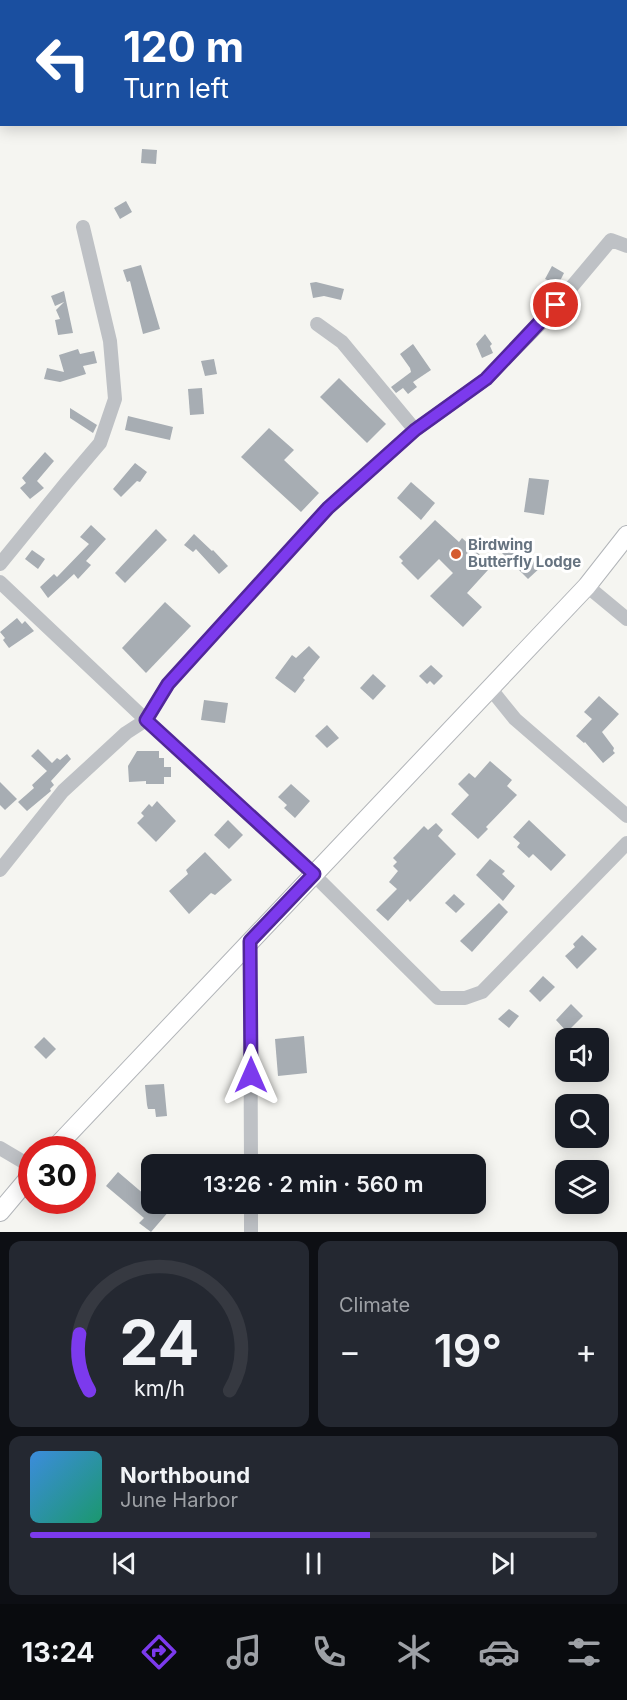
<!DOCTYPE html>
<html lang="en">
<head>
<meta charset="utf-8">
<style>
	:root { --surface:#171b24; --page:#242831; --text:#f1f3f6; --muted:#9ea1a6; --line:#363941; --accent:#7c3aed }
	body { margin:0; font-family:Inter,sans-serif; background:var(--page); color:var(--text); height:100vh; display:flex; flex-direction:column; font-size:22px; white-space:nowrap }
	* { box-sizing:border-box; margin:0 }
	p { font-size:20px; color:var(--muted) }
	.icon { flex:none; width:33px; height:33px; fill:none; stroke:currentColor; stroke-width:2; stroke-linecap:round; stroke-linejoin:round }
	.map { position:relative; height:1232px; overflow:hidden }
	.panel { display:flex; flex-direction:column; gap:9px; padding:9px; background:#0d0f14; flex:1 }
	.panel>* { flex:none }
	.banner { position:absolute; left:0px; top:0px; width:627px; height:126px; box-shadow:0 3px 15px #0003; background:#1a4fa0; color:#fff; overflow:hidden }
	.tools { position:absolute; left:555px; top:1028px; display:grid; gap:12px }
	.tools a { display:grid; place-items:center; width:54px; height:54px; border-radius:12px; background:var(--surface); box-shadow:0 3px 15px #0003; font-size:30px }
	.speed { position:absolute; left:18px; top:1136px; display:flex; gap:12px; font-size:30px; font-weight:700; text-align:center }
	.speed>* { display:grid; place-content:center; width:78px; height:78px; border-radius:50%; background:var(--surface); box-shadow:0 3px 15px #0003; line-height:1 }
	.speed .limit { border:9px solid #d22; background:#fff; color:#111 }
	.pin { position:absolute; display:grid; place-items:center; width:51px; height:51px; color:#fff; margin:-26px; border:3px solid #fff; border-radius:50%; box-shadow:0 2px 6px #0007 }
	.me { position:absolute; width:66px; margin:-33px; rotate:0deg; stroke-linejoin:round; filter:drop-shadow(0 0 4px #0008) }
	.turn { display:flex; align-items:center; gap:21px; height:126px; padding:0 24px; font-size:27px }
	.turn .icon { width:78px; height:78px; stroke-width:2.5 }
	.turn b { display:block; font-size:42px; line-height:51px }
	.big { font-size:45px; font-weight:600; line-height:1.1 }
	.panel .widget { flex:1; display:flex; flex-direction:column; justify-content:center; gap:9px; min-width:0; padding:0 21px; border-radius:12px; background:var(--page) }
	.panel .dial { align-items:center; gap:0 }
	.dial svg { height:156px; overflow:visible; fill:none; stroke:var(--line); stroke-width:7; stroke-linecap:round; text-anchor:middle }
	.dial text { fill:var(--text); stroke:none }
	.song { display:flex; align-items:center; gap:18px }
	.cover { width:72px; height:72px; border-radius:9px; background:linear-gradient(135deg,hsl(210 70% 55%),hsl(160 70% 35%)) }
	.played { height:6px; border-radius:3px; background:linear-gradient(90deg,var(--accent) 60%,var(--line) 60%) }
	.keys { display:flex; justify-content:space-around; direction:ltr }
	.heat { display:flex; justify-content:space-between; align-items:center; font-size:33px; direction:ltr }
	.panel .tiles { flex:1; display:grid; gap:9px; grid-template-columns:1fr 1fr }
	.widget:last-child { grid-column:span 2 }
	.trip { position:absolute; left:141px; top:1154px; width:345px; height:60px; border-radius:12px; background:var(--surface); box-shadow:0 3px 15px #0003; font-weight:600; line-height:60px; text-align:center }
	.tab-bar { display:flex; height:96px; justify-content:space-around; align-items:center; background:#090b0e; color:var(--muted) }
	.tab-bar .icon { width:42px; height:42px }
	.tab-bar .current { color:var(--accent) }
	.tab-bar b { font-size:27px; color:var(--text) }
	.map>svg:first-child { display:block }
</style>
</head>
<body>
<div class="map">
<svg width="627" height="1232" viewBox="0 0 627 1232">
	<rect width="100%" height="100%" fill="#f5f5f1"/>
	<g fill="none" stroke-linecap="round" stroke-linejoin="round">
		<g stroke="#b8c2c7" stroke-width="4">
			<path d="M30 2 31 0"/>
			<path d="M0 47 2 45"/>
		</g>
	</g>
	<g fill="#a7adb3">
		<path d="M142 149 157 150 156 164 141 163Z"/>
		<path d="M126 201 132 212 120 219 114 208Z"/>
		<path d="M141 265 160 329 143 334 130 281 127 282 123 270Z"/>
		<path d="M552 266 564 273 558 285 545 279Z"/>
		<path d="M316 282 344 289 341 300 324 296 313 298 310 283Z"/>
		<path d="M64 291 73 333 58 335 55 320 60 319 56 310 64 302 55 306 51 296Z"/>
		<path d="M485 334 492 344 490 346 493 353 482 358 476 344Z"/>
		<path d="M413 344 431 370 413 382 417 387 408 394 403 388 396 393 391 387 411 372 410 368 400 354Z"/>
		<path d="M78 349 80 354 94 351 97 363 83 366 86 374 60 382 44 379 47 368 64 372 59 355Z"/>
		<path d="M214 359 217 374 205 376 201 361Z"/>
		<path d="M339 378 386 424 367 443 320 397Z"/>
		<path d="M202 388 204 414 190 415 188 389Z"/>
		<path d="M70 408 97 425 93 433 70 418Z"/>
		<path d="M128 416 173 427 170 440 125 430Z"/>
		<path d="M269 428 294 450 284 460 319 493 301 512 241 457Z"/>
		<path d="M45 452 54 461 37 481 44 488 30 499 20 488 26 483 22 478Z"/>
		<path d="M135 463 147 472 140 482 137 481 121 497 113 489Z"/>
		<path d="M529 478 549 480 544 515 524 512Z"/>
		<path d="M411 482 435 503 421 520 397 498Z"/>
		<path d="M435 520 459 542 462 538 471 546 481 556 477 560 488 570 467 593 482 607 463 627 430 596 453 573 439 559 418 580 401 563 403 561 399 557Z"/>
		<path d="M91 525 106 539 86 561 91 565 78 579 74 574 48 598 40 587 54 574 57 577 89 544 80 537Z"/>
		<path d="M156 529 167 540 125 583 115 573Z"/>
		<path d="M194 534 212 551 213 550 228 566 219 574 196 549 193 552 184 545Z"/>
		<path d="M516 540 542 566 528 579 502 553Z"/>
		<path d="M32 550 45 559 38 569 25 559Z"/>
		<path d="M165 602 191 626 146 673 122 648Z"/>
		<path d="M17 618 22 624 25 621 34 631 9 648 3 640 5 638 0 632Z"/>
		<path d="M309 646 320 657 303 678 305 680 295 693 275 678 292 655 296 658Z"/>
		<path d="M431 665 443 676 434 685 430 681 427 684 419 676Z"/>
		<path d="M373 674 386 686 373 700 360 688Z"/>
		<path d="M599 696 619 714 602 732 614 748 613 751 615 753 603 763 585 742 584 743 576 736 592 719 584 712Z"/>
		<path d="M204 700 228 703 225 723 201 720Z"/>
		<path d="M327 725 339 738 327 748 315 736Z"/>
		<path d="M38 749 52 763 57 758 60 760 67 754 71 759 51 781 54 785 50 789 51 791 27 811 18 802 34 788 32 785 47 771 31 756Z"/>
		<path d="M137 751H159V758H164V767H171V777H164V784H146V781L129 782 128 766Z"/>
		<path d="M490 761 512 780 507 786 517 795 486 827 488 829 478 839 451 814 469 795 458 784 469 773 475 778Z"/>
		<path d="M0 782 17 799 5 810 0 805Z"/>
		<path d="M291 784 310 801 295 818 284 808 287 805 278 797Z"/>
		<path d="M157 801 176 821 156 842 137 823 144 816 141 813 149 804 152 807Z"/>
		<path d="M228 820 243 835 229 849 214 835Z"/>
		<path d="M529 820 566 855 551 871 533 854 529 858 517 847 520 843 513 837Z"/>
		<path d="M436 823 443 830 438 836 456 854 410 902 408 899 388 921 376 910 397 889 389 882 398 871 393 866 397 862 393 858 424 826 428 830Z"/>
		<path d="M205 852 232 880 215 895 211 893 189 914 169 891 188 874 186 870Z"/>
		<path d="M490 859 505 871 502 874 515 886 503 901 476 875Z"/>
		<path d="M454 894 465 904 456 913 445 903Z"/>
		<path d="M499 903 508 912 472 952 460 941Z"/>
		<path d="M582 935 597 949 577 969 565 956 575 947 573 944Z"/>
		<path d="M543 976 555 987 540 1002 529 991Z"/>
		<path d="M571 1004 583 1016 567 1032 556 1020Z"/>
		<path d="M509 1009 519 1016 509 1028 498 1019Z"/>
		<path d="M304 1036 307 1073 278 1076 275 1039Z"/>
		<path d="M44 1037 56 1049 46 1059 34 1047Z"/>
		<path d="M164 1084 167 1116 156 1117 155 1109H148L147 1105 145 1085Z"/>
		<path d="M118 1172 152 1201V1203H162L170 1210 151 1232 139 1223 144 1218 106 1186Z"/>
	</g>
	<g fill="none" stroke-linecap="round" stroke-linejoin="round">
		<defs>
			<g id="major">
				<path d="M54 1149 587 586 627 535"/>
				<path d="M0 1212 32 1174"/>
			</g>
		</defs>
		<use href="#major" stroke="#b2b5b9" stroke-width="20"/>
		<g stroke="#bec1c5" stroke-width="14">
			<path d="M317 324 342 342 415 430"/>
			<path d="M0 564 66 483 100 443 115 399 110 341 83 227"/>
			<path d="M0 582 146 720 313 874 438 998H465L482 992 627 843"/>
			<path d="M587 586 627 619"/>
			<path d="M490 688 515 719 627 816"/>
			<path d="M0 870 63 791 126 733 146 720 168 684 328 508 415 430 486 379 543 321 611 240 627 246"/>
			<path d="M250 941 251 1164"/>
			<path d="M0 1148 32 1167"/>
			<path d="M251 1203V1232"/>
		</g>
		<use href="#major" stroke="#fff" stroke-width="18"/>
	</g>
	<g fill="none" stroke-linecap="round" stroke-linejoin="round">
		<defs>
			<path id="route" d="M251 1075 250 941 314 874 146 720 168 684 328 508 415 430 486 379 556 305"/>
		</defs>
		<use href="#route" stroke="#51269a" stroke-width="15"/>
		<use href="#route" stroke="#7c3aed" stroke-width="10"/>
	</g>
	<circle fill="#d55d31" stroke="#fff" stroke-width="2" cx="456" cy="554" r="6"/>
	<g text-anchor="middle" stroke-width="6" stroke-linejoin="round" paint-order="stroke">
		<g font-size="15" font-weight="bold" fill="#667380" stroke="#fff" text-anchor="start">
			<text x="468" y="550">Birdwing<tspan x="468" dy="17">Butterfly Lodge</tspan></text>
		</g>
	</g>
</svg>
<div class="tools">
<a><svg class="icon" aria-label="sound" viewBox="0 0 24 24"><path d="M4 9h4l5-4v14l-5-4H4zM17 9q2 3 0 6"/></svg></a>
<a><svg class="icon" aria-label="search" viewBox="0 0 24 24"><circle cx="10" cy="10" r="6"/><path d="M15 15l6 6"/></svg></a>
<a><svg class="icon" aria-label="layers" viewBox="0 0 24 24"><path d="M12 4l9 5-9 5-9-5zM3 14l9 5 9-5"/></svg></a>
</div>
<div class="speed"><div class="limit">30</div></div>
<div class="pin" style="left:556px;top:305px;background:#d93025"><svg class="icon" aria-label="arrive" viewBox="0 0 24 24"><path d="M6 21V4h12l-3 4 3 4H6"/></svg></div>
<svg class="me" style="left:251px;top:1075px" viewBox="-20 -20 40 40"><path d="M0-17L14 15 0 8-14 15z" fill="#7c3aed" stroke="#fff" stroke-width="4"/></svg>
<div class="trip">13:26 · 2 min · 560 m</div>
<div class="banner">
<div class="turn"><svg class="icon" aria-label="left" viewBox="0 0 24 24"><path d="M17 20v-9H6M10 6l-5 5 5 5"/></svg><div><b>120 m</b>Turn left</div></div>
</div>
</div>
<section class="panel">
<div class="tiles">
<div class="widget dial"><svg viewBox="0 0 100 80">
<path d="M14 69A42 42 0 1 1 86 69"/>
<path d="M14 69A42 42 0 0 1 9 40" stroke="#7c3aed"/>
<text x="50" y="56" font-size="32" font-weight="700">24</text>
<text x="50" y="72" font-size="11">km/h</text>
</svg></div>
<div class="widget"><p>Climate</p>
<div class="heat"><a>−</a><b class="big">19°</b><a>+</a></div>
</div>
<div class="widget">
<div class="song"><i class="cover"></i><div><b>Northbound</b><p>June Harbor</p></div></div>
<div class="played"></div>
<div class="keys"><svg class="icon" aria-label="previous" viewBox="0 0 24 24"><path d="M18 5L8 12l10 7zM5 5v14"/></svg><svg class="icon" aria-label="pause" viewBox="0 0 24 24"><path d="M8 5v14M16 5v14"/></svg><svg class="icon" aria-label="next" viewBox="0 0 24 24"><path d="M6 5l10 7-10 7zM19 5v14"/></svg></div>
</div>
</div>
</section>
<nav class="tab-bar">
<b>13:24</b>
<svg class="icon current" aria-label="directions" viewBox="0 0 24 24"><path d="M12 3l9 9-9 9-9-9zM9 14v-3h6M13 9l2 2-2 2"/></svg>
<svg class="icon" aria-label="music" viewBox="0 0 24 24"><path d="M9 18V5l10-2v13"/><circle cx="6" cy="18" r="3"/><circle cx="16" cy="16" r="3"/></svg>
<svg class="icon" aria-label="phone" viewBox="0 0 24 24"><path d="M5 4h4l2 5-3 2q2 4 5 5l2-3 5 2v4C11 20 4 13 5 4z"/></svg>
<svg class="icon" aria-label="climate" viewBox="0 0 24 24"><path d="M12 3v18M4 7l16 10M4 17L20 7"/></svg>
<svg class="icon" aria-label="car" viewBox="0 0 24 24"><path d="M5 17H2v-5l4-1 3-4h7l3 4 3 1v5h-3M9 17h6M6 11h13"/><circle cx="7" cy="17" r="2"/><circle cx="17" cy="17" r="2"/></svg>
<svg class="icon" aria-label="filters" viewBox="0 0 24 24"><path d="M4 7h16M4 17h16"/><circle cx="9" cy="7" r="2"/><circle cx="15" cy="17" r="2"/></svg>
</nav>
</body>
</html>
